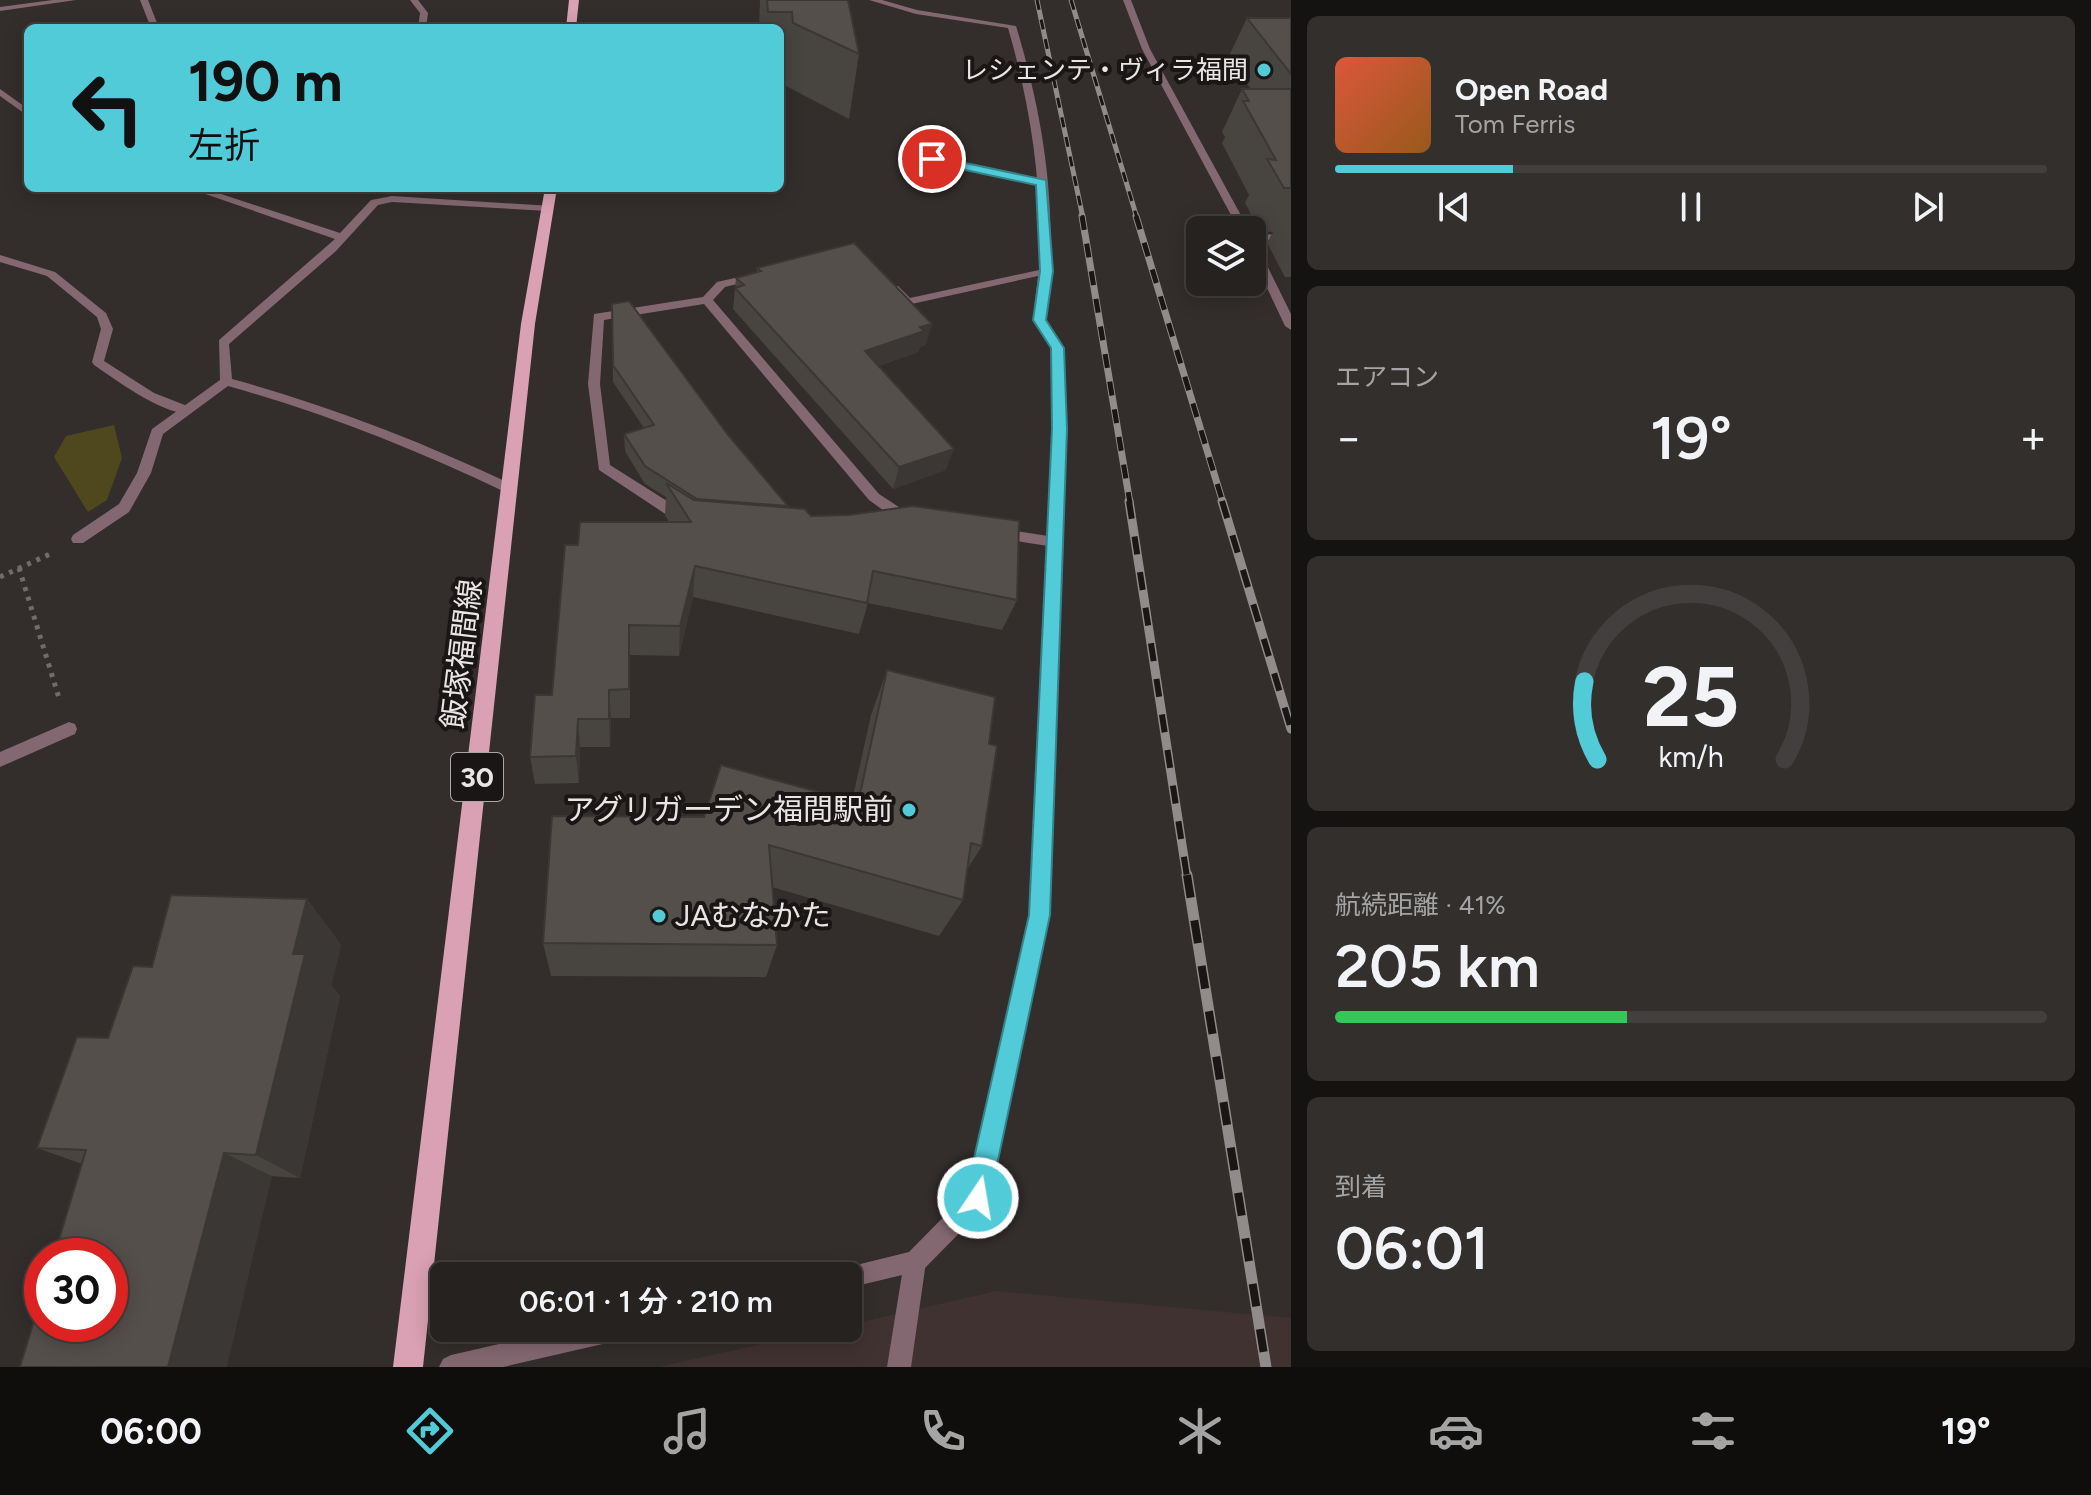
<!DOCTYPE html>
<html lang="ja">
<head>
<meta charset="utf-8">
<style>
	:root { --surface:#262220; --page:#322f2d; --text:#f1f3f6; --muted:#a4a4a5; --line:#423f3e; --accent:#52cbd8 }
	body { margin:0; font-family:Figtree,"Noto Sans JP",sans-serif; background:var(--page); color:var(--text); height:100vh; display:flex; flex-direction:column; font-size:30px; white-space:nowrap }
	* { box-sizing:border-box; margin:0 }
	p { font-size:26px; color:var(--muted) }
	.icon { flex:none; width:44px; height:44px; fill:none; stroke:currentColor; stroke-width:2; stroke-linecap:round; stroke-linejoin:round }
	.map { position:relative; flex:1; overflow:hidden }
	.sheet { display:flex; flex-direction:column; gap:16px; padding:16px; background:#151312; width:800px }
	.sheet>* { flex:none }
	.guide { position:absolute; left:24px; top:24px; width:760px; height:168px; border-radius:12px; box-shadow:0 4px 20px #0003,0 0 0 2px var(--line); background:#52cbd8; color:#111; overflow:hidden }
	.tools { position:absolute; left:1186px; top:216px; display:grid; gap:16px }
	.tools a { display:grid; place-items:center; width:80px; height:80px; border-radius:12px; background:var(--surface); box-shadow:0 4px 20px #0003,0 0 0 2px var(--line); font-size:40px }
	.speed { position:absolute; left:24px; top:1238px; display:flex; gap:16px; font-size:40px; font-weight:700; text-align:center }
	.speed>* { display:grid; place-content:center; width:104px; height:104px; border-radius:50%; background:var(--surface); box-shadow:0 4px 20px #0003,0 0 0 2px var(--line); line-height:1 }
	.speed .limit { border:12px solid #d22; background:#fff; color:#111 }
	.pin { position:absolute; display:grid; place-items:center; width:68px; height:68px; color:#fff; margin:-34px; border:4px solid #fff; border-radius:50%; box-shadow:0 2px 8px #0007 }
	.me { position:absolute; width:88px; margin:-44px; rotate:12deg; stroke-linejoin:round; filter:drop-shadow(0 0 6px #0008) }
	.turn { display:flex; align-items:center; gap:28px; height:168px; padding:0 32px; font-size:36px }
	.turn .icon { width:104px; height:104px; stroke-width:2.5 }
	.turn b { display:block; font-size:56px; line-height:68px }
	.big { font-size:60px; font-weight:600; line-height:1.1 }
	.sheet .tile { flex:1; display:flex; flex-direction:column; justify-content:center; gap:12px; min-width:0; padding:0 28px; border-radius:12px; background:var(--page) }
	.sheet .dial { align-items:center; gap:0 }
	.dial svg { height:208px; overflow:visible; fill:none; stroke:var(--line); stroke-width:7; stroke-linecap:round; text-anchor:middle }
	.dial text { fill:var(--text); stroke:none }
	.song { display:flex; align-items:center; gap:24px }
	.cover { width:96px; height:96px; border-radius:12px; background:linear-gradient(135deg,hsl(10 70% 55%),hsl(30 70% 35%)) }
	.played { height:8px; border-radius:4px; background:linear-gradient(90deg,var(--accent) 25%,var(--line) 25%) }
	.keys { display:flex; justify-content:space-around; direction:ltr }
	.heat { display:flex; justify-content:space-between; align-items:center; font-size:44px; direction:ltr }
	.charge { height:12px; border-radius:6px; background:linear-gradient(90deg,#34c759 41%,var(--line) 0) }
	.trip { position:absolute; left:430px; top:1262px; width:432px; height:80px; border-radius:12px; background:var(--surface); box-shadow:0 4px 20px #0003,0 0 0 2px var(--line); font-weight:600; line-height:80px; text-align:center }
	.menu { display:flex; height:128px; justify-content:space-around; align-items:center; background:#0f0e0d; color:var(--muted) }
	.menu .icon { width:56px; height:56px }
	.menu .on { color:var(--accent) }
	.menu b { font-size:36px; color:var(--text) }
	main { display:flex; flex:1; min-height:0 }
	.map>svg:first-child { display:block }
</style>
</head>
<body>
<main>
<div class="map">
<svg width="1291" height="1367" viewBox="0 0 1291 1367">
	<rect width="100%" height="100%" fill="#332d2b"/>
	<path fill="#403230" d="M996 1291 1291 1318V1367H658L833 1328H848V1325Z"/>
	<path fill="#4f481f" d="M114 425 122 458 107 500 88 512 54 457 66 436Z"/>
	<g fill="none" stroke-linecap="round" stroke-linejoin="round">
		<g stroke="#716c6b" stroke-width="5" stroke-dasharray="4 6" stroke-linecap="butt">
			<path d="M19 568 59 698"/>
			<path d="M0 577 50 554"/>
		</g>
		<g fill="#846871" fill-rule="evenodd">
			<path d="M932 156 1042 179 1047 182 1042 185 928 161V157Z"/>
			<path d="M0 255 55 272 106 313 113 329 104 361 154 393 190 407V413C164 416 115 379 94 365L92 362 101 329 97 317 47 276 0 262Z"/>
			<path d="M915 1251 923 1254 926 1262 911 1367H887L904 1262 907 1254Z"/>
		</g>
		<g fill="#846871" fill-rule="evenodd">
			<path d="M53 0H76L0 11V7Z"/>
			<path d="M140 0H148L159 28H151Z"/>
			<path d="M410 0H418L428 13 426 28H418L420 13Z"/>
			<path d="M869 0H882L917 10 1016 26C1040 105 1054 185 1050 268L1053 271 1050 274 1045 320 1063 348 1067 429 1048 915 989 1198 986 1206 923 1270 848 1288V1276H837L840 1269 909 1252 968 1192 1030 915 1048 546 998 538 991 533 998 528 1048 536 1053 429 1051 348 1033 320 1038 276 907 305 903 304 888 288 898 286 910 298 1039 270C1043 187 1031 107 1008 28L916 14Z"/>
			<path d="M1123 0H1131L1150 49 1249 230H1239L1142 49Z"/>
			<path d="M0 89 28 109V116L0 96Z"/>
			<path d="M188 188H203L340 233 371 200 392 196 552 206V210L548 211 392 202 378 205 336 251 229 344 232 379C330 406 423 442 515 486L517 489 515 492H505C415 449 324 413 228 386L163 434 151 473 129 512 83 543H73L71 539 73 535 119 504 137 473 152 429 220 380 219 340 335 239Z"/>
			<path d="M1252 234 1291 235V241L1252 240Z"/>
			<path d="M1252 242 1257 245 1291 314V330L1285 326 1252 256Z"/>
			<path d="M757 273 761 274V278L725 287 713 300 879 494 908 513 910 517 908 521H898L869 500 704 304 604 320 600 384 610 465 686 513 688 517 686 521H676L599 470 588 384 594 314 703 297 717 282Z"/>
			<path d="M69 722 75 724 77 729 75 734 0 767V752Z"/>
			<path d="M569 1328H632L628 1336 620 1340 503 1367H439L443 1359 451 1355Z"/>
		</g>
		<g fill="#d9a1b3" fill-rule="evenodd">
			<path d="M569 0H579L576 28H566Z"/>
			<path d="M545 188H557L535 324 423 1367H393L521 324Z"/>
		</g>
		<defs>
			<g id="rail-far3">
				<path d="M1037 0 1083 218"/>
				<path d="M1071 0 1137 218"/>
			</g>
			<g id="rail-far2">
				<path d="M1082 216 1130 503"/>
				<path d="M1136 216 1223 503"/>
			</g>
			<g id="rail-far1">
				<path d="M1129 501 1187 877"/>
				<path d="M1222 501 1291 729"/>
			</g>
			<path id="rail" d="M1187 875 1266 1367"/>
		</defs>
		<use href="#rail-far3" stroke="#918c8b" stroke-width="5"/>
		<use href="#rail-far2" stroke="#918c8b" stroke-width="7"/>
		<use href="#rail-far1" stroke="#918c8b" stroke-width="9"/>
		<use href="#rail" stroke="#918c8b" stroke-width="11"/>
		<use href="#rail-far3" stroke="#191615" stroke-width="3" stroke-dasharray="10" stroke-linecap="butt"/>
		<use href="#rail-far2" stroke="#191615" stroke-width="5" stroke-dasharray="14" stroke-linecap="butt"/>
		<use href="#rail-far1" stroke="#191615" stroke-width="6" stroke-dasharray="18" stroke-linecap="butt"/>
		<use href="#rail" stroke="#191615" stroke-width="8" stroke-dasharray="23" stroke-linecap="butt"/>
	</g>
	<g fill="#484440">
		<path d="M760 0H848L859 54 849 119 786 86 785 75H780V28H759Z"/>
		<path d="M1247 18H1291V277H1285L1267 243 1273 232 1260 231 1245 203 1249 195 1222 143 1225 137 1222 132 1242 89H1251L1228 58Z"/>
		<path d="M757 268 926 345 920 347 918 352 879 366 946 470 893 489 733 309 736 278 757 272Z"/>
		<path d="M612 304 728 435 788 506V508L811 516 1017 600 1002 630 868 603 859 634 693 597 679 656 630 655V718H611L610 747H580L579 783 535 784 530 757 552 695 578 545 669 522 665 515 666 497 645 484 625 451 624 434 644 428 613 382Z"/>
		<path d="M887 670 989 744 982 846 968 868 963 900 939 936 772 887 777 945 766 977 551 976 543 943 704 817 852 801 871 715Z"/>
		<path d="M307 899 341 945 331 985 340 996 300 1178 82 1164 37 1148 108 1038 152 967Z"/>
	</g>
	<g fill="#3b3734">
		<path d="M932 324 926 345 920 347 918 352 861 372 865 351 920 327Z"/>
		<path d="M954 449 946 470 893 489 899 467Z"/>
		<path d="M695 566 693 597 679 656 680 626Z"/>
		<path d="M609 690 611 718 610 747 609 719Z"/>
		<path d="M578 719 580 747 579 783 576 756Z"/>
		<path d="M307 899 341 945 331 985 340 996 300 1178 256 1155 293 954Z"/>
		<path d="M224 1153 272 1176 227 1367H168Z"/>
	</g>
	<g fill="#544f4b" stroke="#3b3734" stroke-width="2">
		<path d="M767 0H848L859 54 793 23 792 12H768Z"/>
		<path d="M1247 18H1291V74Z"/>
		<path d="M1242 89H1291V188H1284L1267 159 1276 160 1243 101H1249Z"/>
		<path d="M854 243 932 324 920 327 924 331 865 351 954 449 899 467 735 288 744 285 736 278 761 271 757 268Z"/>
		<path d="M629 301 728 435 788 506 697 499 645 466 624 434 654 425 613 365 612 304Z"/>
		<path d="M666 483 694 500 805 509 811 516 849 515 913 506 1019 521 1017 600 873 571 867 603 695 566 680 626 629 625V689L609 690V719H578L576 756 530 757 535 695H552L565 545H578L580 522H691Z"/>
		<path d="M887 670 995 697 989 744 997 746 982 846 971 843 963 900 769 845 777 945 543 943 552 816 704 817 721 765 858 803Z"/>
		<path d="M171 895 307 899 293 954H305L256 1155 224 1153 168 1367H20L42 1294V1324H110V1256H54L86 1150 37 1148 77 1037 108 1038 133 966 152 967Z"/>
	</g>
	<path fill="#52cbd8" stroke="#35848c" stroke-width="2" d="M932 156 1046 180 1053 271 1046 320 1064 348 1067 429 1050 915 990 1198 987 1207 978 1210 969 1207 965 1198 1029 915 1052 429 1051 348 1033 320 1040 271 1036 185 928 162 926 159Z"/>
	<g fill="#52cbd8" stroke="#191615" stroke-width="3">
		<circle cx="1264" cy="70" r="8"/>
		<circle cx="909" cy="810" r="8"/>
		<circle cx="659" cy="916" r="8"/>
	</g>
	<g text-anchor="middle" stroke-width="8" stroke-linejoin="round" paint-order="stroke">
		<g font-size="26" fill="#e9e5e4" stroke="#191615" text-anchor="end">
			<text x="1248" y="79">レシェンテ・ヴィラ福間</text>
		</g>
		<rect fill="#191615" stroke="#aba7a6" stroke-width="2" x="451" y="753" width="52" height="48" rx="6"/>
		<g font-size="28" font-weight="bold" fill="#e9e5e4">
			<text x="477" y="787">30</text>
		</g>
		<g font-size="30" fill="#e9e5e4" stroke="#191615">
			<text transform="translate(462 654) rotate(-83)" y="10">飯塚福間線</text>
		</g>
		<g font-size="30" fill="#e9e5e4" stroke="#191615" text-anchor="end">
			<text x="893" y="820">アグリガーデン福間駅前</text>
			<text x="675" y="926" text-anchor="start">JAむなかた</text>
		</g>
	</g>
</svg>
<div class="tools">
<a><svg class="icon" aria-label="layers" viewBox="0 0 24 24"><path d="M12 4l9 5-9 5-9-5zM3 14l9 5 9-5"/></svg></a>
</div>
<div class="speed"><div class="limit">30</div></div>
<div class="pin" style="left:932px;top:159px;background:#d93025"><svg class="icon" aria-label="arrive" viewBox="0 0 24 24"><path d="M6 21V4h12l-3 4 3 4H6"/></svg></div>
<svg class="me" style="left:978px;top:1198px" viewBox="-20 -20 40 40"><circle r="17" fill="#52cbd8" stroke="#fff" stroke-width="3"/><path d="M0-11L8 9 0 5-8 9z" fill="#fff"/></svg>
<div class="trip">06:01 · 1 分 · 210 m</div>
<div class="guide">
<div class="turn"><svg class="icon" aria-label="left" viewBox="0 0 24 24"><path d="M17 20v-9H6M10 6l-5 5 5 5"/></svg><div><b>190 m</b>左折</div></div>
</div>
</div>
<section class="sheet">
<div class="tile">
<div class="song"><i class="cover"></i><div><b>Open Road</b><p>Tom Ferris</p></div></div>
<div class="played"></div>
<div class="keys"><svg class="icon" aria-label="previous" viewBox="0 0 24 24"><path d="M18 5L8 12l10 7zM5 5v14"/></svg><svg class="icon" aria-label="pause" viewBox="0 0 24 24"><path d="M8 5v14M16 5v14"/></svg><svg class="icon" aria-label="next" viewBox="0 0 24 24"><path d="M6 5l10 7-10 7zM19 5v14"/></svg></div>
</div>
<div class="tile"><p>エアコン</p>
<div class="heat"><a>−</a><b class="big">19°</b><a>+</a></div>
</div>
<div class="tile dial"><svg viewBox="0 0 100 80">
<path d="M14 69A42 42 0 1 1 86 69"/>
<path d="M14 69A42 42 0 0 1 9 39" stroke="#52cbd8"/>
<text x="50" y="56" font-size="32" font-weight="700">25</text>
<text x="50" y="72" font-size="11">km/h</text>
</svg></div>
<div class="tile"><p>航続距離 · 41%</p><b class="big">205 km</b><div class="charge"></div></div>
<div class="tile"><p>到着</p><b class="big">06:01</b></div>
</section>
</main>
<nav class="menu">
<b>06:00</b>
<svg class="icon on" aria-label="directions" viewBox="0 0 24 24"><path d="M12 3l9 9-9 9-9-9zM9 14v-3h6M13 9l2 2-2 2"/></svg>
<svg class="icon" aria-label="music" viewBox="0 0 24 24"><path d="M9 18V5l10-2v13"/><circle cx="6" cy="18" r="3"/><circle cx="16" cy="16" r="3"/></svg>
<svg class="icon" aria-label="phone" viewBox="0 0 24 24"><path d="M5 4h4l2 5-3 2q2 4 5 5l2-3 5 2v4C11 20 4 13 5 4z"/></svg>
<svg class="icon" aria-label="climate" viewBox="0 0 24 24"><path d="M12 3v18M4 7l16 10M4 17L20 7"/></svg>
<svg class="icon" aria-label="car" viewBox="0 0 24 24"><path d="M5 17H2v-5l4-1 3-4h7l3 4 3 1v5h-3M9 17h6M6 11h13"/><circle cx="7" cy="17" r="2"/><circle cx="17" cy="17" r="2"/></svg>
<svg class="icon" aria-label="filters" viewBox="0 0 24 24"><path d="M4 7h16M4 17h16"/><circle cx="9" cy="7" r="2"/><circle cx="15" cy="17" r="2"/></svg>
<b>19°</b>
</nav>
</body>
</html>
